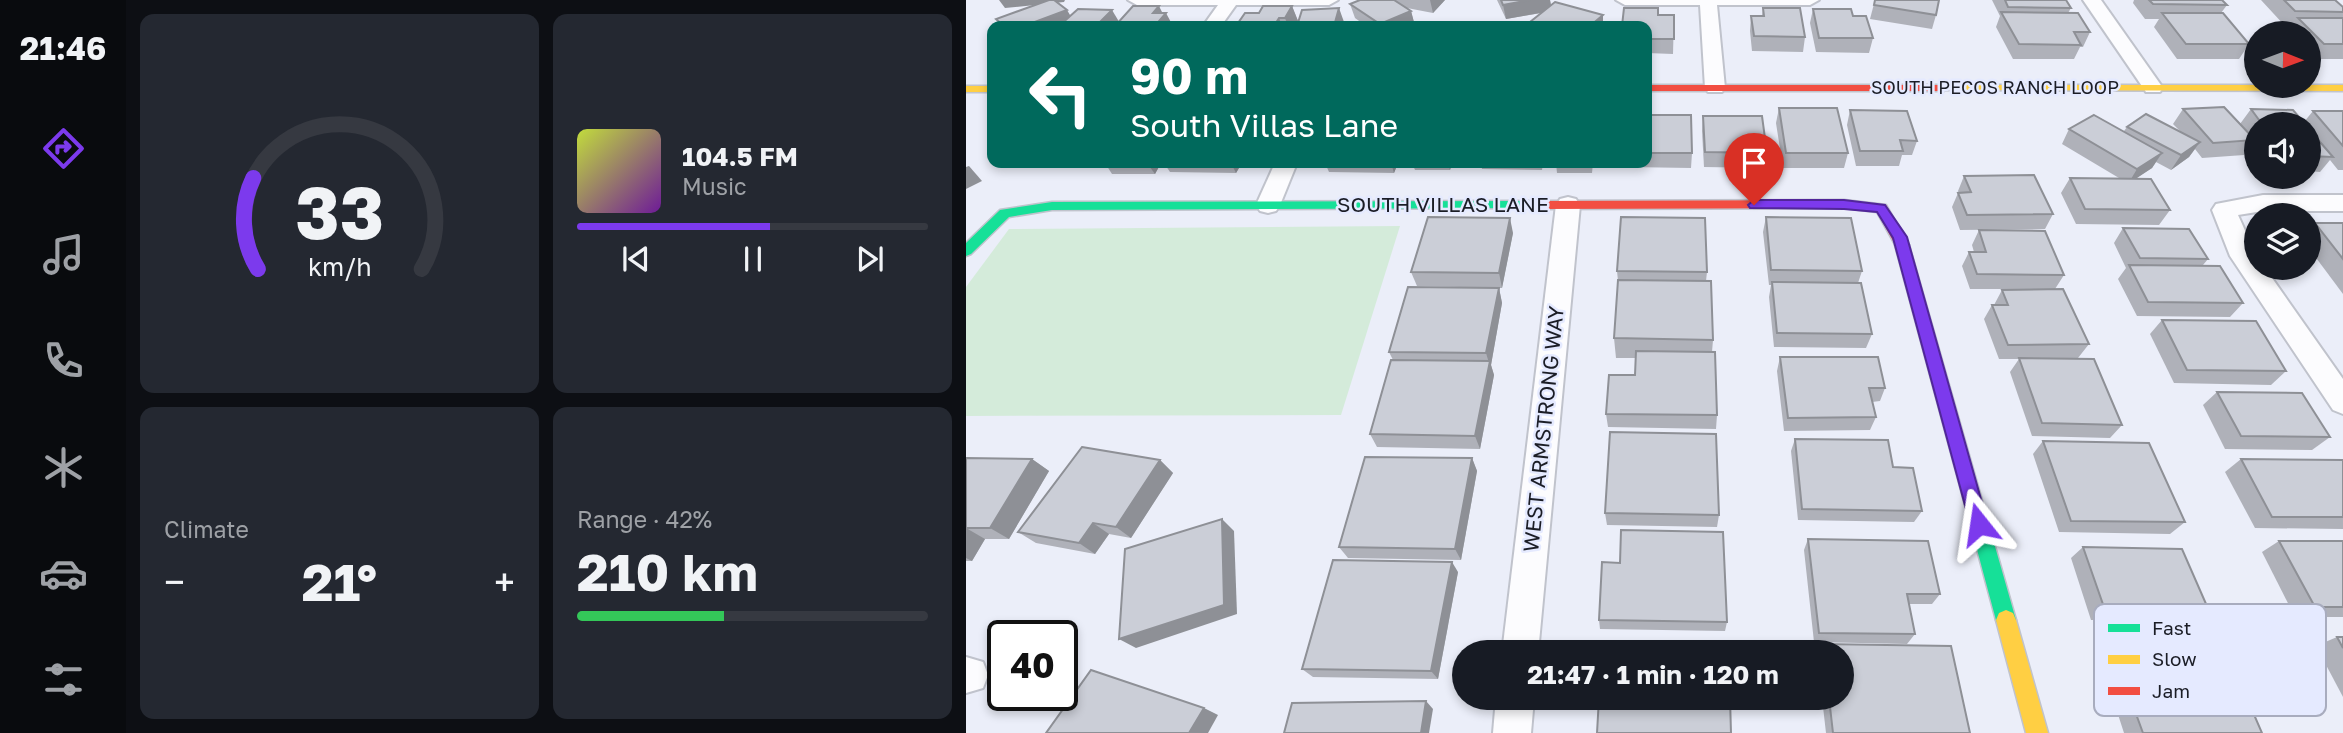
<!DOCTYPE html>
<html lang="en">
<head>
<meta charset="utf-8">
<style>
	:root { --surface:#171b24; --page:#242831; --text:#f1f3f6; --muted:#9ea1a6; --line:#363941; --accent:#7c3aed }
	body { margin:0; font-family:"Golos Text",sans-serif; background:var(--page); color:var(--text); height:100vh; display:flex; flex-direction:column; font-size:26px; white-space:nowrap }
	* { box-sizing:border-box; margin:0 }
	p { font-size:23px; color:var(--muted) }
	.icon { flex:none; width:38px; height:38px; fill:none; stroke:currentColor; stroke-width:2; stroke-linecap:round; stroke-linejoin:round }
	.map { position:relative; flex:1; overflow:hidden }
	.side { display:flex; flex-direction:column; gap:14px; padding:14px; background:#0d0f14; width:840px }
	.side>* { flex:none }
	.guide { position:absolute; left:21px; top:21px; width:665px; height:147px; border-radius:14px; box-shadow:0 4px 10px #0003; background:#00695c; color:#fff; overflow:hidden }
	.needle { width:46px; rotate:91deg }
	.tools { position:absolute; left:1278px; top:21px; display:grid; gap:14px }
	.tools a { display:grid; place-items:center; width:77px; height:77px; border-radius:50%; background:var(--surface); box-shadow:0 4px 10px #0003; font-size:35px }
	.speed { position:absolute; left:21px; top:620px; display:flex; gap:14px; font-size:35px; font-weight:700; text-align:center }
	.speed>* { display:grid; place-content:center; width:91px; height:91px; border-radius:50%; background:var(--surface); box-shadow:0 4px 10px #0003; line-height:1 }
	.speed .limit { border:4px solid #111; border-radius:10px; background:#fff; color:#111 }
	.pin { position:absolute; display:grid; place-items:center; width:60px; height:60px; color:#fff; margin:-72px -30px; border-radius:50% 50% 50% 0; rotate:-45deg; box-shadow:0 0 7px #0007 }
	.pin .icon { rotate:45deg }
	.me { position:absolute; width:77px; margin:-38px; rotate:345deg; stroke-linejoin:round; filter:drop-shadow(0 0 5px #0008) }
	.turn { display:flex; align-items:center; gap:24px; height:147px; padding:0 28px; font-size:32px }
	.turn .icon { width:91px; height:91px; stroke-width:2.5 }
	.turn b { display:block; font-size:49px; line-height:60px }
	.big { font-size:52px; font-weight:700; line-height:1.1 }
	.side .tile { flex:1; display:flex; flex-direction:column; justify-content:center; gap:10px; min-width:0; padding:0 24px; border-radius:14px; background:var(--page) }
	.side .dial { align-items:center; gap:0 }
	.dial svg { height:182px; overflow:visible; fill:none; stroke:var(--line); stroke-width:7; stroke-linecap:round; text-anchor:middle }
	.dial text { fill:var(--text); stroke:none }
	.song { display:flex; align-items:center; gap:21px }
	.cover { width:84px; height:84px; border-radius:10px; background:linear-gradient(135deg,hsl(70 70% 55%),hsl(280 70% 35%)) }
	.played { height:7px; border-radius:4px; background:linear-gradient(90deg,var(--accent) 55%,var(--line) 55%) }
	.keys { display:flex; justify-content:space-around; direction:ltr }
	.heat { display:flex; justify-content:space-between; align-items:center; font-size:38px; direction:ltr }
	.charge { height:10px; border-radius:5px; background:linear-gradient(90deg,#34c759 42%,var(--line) 0) }
	.side .tiles { flex:1; display:grid; gap:14px; grid-template-columns:repeat(2,1fr) }
	.trip { position:absolute; left:486px; top:640px; width:402px; height:70px; border-radius:35px; background:var(--surface); box-shadow:0 4px 10px #0003; font-weight:700; line-height:70px; text-align:center }
	main { display:flex; flex:1; min-height:0 }
	.tab-bar { display:flex; flex-direction:column; width:126px; justify-content:space-around; align-items:center; background:#090b0e; color:var(--muted) }
	.tab-bar .icon { width:49px; height:49px }
	.tab-bar .current { color:var(--accent) }
	.tab-bar b { font-size:32px; color:var(--text) }
	.map>svg:first-child { display:block }
</style>
</head>
<body>
<main>
<nav class="tab-bar">
<b>21:46</b>
<svg class="icon current" aria-label="directions" viewBox="0 0 24 24"><path d="M12 3l9 9-9 9-9-9zM9 14v-3h6M13 9l2 2-2 2"/></svg>
<svg class="icon" aria-label="music" viewBox="0 0 24 24"><path d="M9 18V5l10-2v13"/><circle cx="6" cy="18" r="3"/><circle cx="16" cy="16" r="3"/></svg>
<svg class="icon" aria-label="phone" viewBox="0 0 24 24"><path d="M5 4h4l2 5-3 2q2 4 5 5l2-3 5 2v4C11 20 4 13 5 4z"/></svg>
<svg class="icon" aria-label="climate" viewBox="0 0 24 24"><path d="M12 3v18M4 7l16 10M4 17L20 7"/></svg>
<svg class="icon" aria-label="car" viewBox="0 0 24 24"><path d="M5 17H2v-5l4-1 3-4h7l3 4 3 1v5h-3M9 17h6M6 11h13"/><circle cx="7" cy="17" r="2"/><circle cx="17" cy="17" r="2"/></svg>
<svg class="icon" aria-label="filters" viewBox="0 0 24 24"><path d="M4 7h16M4 17h16"/><circle cx="9" cy="7" r="2"/><circle cx="15" cy="17" r="2"/></svg>
</nav>
<section class="side">
<div class="tiles">
<div class="tile dial"><svg viewBox="0 0 100 80">
<path d="M14 69A42 42 0 1 1 86 69"/>
<path d="M14 69A42 42 0 0 1 12 29" stroke="#7c3aed"/>
<text x="50" y="56" font-size="32" font-weight="700">33</text>
<text x="50" y="72" font-size="11">km/h</text>
</svg></div>
<div class="tile">
<div class="song"><i class="cover"></i><div><b>104.5 FM</b><p>Music</p></div></div>
<div class="played"></div>
<div class="keys"><svg class="icon" aria-label="previous" viewBox="0 0 24 24"><path d="M18 5L8 12l10 7zM5 5v14"/></svg><svg class="icon" aria-label="pause" viewBox="0 0 24 24"><path d="M8 5v14M16 5v14"/></svg><svg class="icon" aria-label="next" viewBox="0 0 24 24"><path d="M6 5l10 7-10 7zM19 5v14"/></svg></div>
</div>
<div class="tile"><p>Climate</p>
<div class="heat"><a>−</a><b class="big">21°</b><a>+</a></div>
</div>
<div class="tile"><p>Range · 42%</p><b class="big">210 km</b><div class="charge"></div></div>
</div>
</section>
<div class="map">
<svg width="1377" height="733" viewBox="0 0 1377 733">
	<rect width="100%" height="100%" fill="#ebeef9"/>
	<path fill="#d4ebda" d="M434 226 375 415 0 416V287L43 229Z"/>
	<g fill="none" stroke-linecap="round" stroke-linejoin="round">
		<defs>
			<g id="street">
				<path d="M162 0H372L363 5H270L255 26H237L252 5H171Z"/>
				<path d="M650 0H853L844 5H751L759 88 756 92H742L739 88 734 5H659Z"/>
				<path d="M1117 0H1135L1197 88 1194 92H1180Z"/>
				<path d="M309 163H331L314 205 310 211 302 213 294 211 290 205Z"/>
				<path d="M1297 195H1377V211H1297L1272 215 1290 255V268H1299L1377 379V414L1367 410 1264 256 1246 210 1250 204Z"/>
				<path d="M602 197 610 199 614 205 572 653H536L590 205 594 199Z"/>
				<path d="M0 657 17 662 22 675 17 688 0 693Z"/>
				<path d="M530 698H568L565 733H527Z"/>
			</g>
			<g id="fast">
				<path d="M575 201 580 202V208L86 210 43 217 5 254 0 256V243L34 210 86 202Z"/>
				<path d="M936 240 943 245 1050 620 1047 627 1040 630 1033 627 1030 620 929 245Z"/>
			</g>
			<g id="slow">
				<path d="M978 85H1377V91L974 90 972 88Z"/>
				<rect x="0" y="86" width="26" height="6"/>
				<path d="M1040 610 1047 613 1050 620 1082 733H1060L1030 620 1033 613Z"/>
			</g>
			<g id="jam">
				<path d="M681 85H978L984 88 978 91H681Z"/>
				<path d="M878 200 920 205 943 245 941 248H931L911 212 878 208 575 209 568 205 575 201Z"/>
			</g>
		</defs>
		<use href="#street" stroke="#c0c3cc" stroke-width="4"/>
		<use href="#fast" stroke="#c0c3cc" stroke-width="3"/>
		<use href="#slow" stroke="#c0c3cc" stroke-width="3"/>
		<use href="#jam" stroke="#c0c3cc" stroke-width="3"/>
		<use href="#street" fill="#fcfcfe" fill-rule="evenodd"/>
		<use href="#fast" fill="#16e098" fill-rule="evenodd"/>
		<use href="#slow" fill="#ffcf43" fill-rule="evenodd"/>
		<use href="#jam" fill="#f24e42" fill-rule="evenodd"/>
	</g>
	<g fill="#afb1b9">
		<path d="M413 0H479L467 13 441 8 445 11 449 26H400L389 18 384 4Z"/>
		<path d="M531 0H584L585 5 637 15V26H559L575 13 540 19Z"/>
		<path d="M909 0 970 15 966 29 904 19Z"/>
		<path d="M1026 0H1100L1105 8 1102 13 1124 32 1117 47H1114L1108 59H1047L1030 27 1034 16Z"/>
		<path d="M1168 0H1256L1261 5 1255 13 1283 44 1273 59H1211L1188 27 1193 19H1179L1167 3Z"/>
		<path d="M1295 0H1369L1377 7V59H1347L1342 54V33H1323L1327 26H1319Z"/>
		<path d="M326 6 332 21 328 26H270Z"/>
		<path d="M797 8 839 37 837 52 786 51 784 31 785 16H796Z"/>
		<path d="M847 9 887 16 907 38 903 53 850 52 844 23Z"/>
		<path d="M692 15H708L707 54 681 53V26Z"/>
		<path d="M813 108 882 153 878 168H817L810 123Z"/>
		<path d="M1217 109 1274 124 1285 109 1338 122 1347 111H1377V170H1372L1364 160 1354 172 1342 171V124H1290V145L1287 142 1278 155 1236 158 1229 149 1223 157 1205 170 1190 162 1186 168 1170 178 1204 210 1193 225 1110 224 1095 193 1104 178H1153L1096 144 1103 129 1158 131 1161 127 1214 131 1207 124Z"/>
		<path d="M884 110 951 141 946 155H936L933 166H890L881 125Z"/>
		<path d="M681 115 726 153 725 168 663 167V163H681Z"/>
		<path d="M737 116 801 153 799 168 738 167 736 131Z"/>
		<path d="M38 163H108L106 166 40 165Z"/>
		<path d="M139 163H195L189 174H146Z"/>
		<path d="M198 163H276L270 173 204 172Z"/>
		<path d="M359 163H432L428 173 363 172Z"/>
		<path d="M446 163H508H486L484 170H449Z"/>
		<path d="M515 163H577L576 170 516 169Z"/>
		<path d="M590 163H627L626 173H591Z"/>
		<path d="M998 176 1087 214 1079 229 994 230 986 207 992 193H993L992 191Z"/>
		<path d="M800 217 896 271 892 283 906 334 900 348 808 347 803 297 805 285H803L797 232Z"/>
		<path d="M1349 223H1377V294L1342 247V230Z"/>
		<path d="M1157 228 1242 259 1237 265 1277 303 1264 317 1171 316 1152 279 1160 268 1148 243Z"/>
		<path d="M1013 230 1098 275 1089 289 1123 344 1112 358H1077L1156 425 1144 438 1066 436 1044 372 1053 359H1033L1018 319 1026 305H1028L1036 290 1054 289H1004L996 266 1003 252H1008L1006 245Z"/>
		<path d="M547 233 536 288 451 286 445 272Z"/>
		<path d="M651 271 741 272 740 281 747 340 746 352 751 415 750 429 642 427 640 414 669 375 670 358H650L648 338 652 281Z"/>
		<path d="M533 288 536 303 525 365 528 375 514 449 411 447 404 434 427 360 423 352Z"/>
		<path d="M1196 320 1320 371 1305 385 1208 383 1184 334Z"/>
		<path d="M814 357 919 388 914 401 906 402 910 417 904 430 818 431 811 371Z"/>
		<path d="M1251 392 1364 437 1346 450 1259 449 1237 405Z"/>
		<path d="M829 439 927 467 956 511 948 522 832 520 825 451Z"/>
		<path d="M1077 441 1219 522 1204 534 1093 532 1067 454Z"/>
		<path d="M0 458 66 459 83 471 43 539H19L6 561H0Z"/>
		<path d="M506 458 511 471 495 560 382 558 373 547Z"/>
		<path d="M1275 459 1377 460V529L1289 528 1259 472Z"/>
		<path d="M194 460 207 473 165 538 143 534 129 554 70 543 52 532Z"/>
		<path d="M639 513 753 515 751 527 641 525Z"/>
		<path d="M842 539 974 594 966 604H943L949 634 941 644 848 642 838 550Z"/>
		<path d="M1313 541H1377V617H1329L1296 552Z"/>
		<path d="M1117 547 1258 645 1240 653 1157 652 1146 620H1125L1105 558Z"/>
		<path d="M492 572 472 679 347 677 336 669Z"/>
		<path d="M633 620 761 622 759 631 634 629Z"/>
		<path d="M1371 637H1377V697L1350 646Z"/>
		<path d="M856 644 985 646 1004 733H860L856 698H877V653H851Z"/>
		<path d="M1177 656 1296 733H1158L1147 699 1162 692H1171L1161 664Z"/>
	</g>
	<g fill="#8e9096">
		<path d="M33 0H99L98 2 39 8Z"/>
		<path d="M464 0H479L467 13Z"/>
		<path d="M564 0H584L586 11 540 19 537 5Z"/>
		<path d="M193 6 198 16 200 13 207 26H189L187 13Z"/>
		<path d="M326 6 332 21 328 26H322L319 18Z"/>
		<path d="M373 8 378 22 377 26H368Z"/>
		<path d="M101 10 110 25 106 26H58Z"/>
		<path d="M146 10 155 25 153 26H130Z"/>
		<path d="M445 11 449 26H414V24Z"/>
		<path d="M637 15V26H624Z"/>
		<path d="M313 18 316 26H308Z"/>
		<path d="M1234 142 1223 157 1205 170 1215 155Z"/>
		<path d="M1196 153 1186 168 1162 184 1171 169Z"/>
		<path d="M181 163H195L189 174Z"/>
		<path d="M265 163H276L270 173Z"/>
		<path d="M425 163H432L428 173Z"/>
		<path d="M482 163H486L484 170Z"/>
		<path d="M3 166 16 181 0 189V167Z"/>
		<path d="M544 218 547 233 536 288 533 273Z"/>
		<path d="M533 288 536 303 525 365 528 375 514 449 509 436 523 363 520 353Z"/>
		<path d="M506 458 511 471 495 560 489 549Z"/>
		<path d="M66 459 83 471 43 539 24 528Z"/>
		<path d="M194 460 207 473 165 538 150 527Z"/>
		<path d="M256 519 268 531 271 614 170 648 153 639Z"/>
		<path d="M127 523 143 534 129 554 113 543Z"/>
		<path d="M0 528 19 539 6 561 0 558Z"/>
		<path d="M486 562 492 572 472 679 465 671Z"/>
		<path d="M460 701 467 709 463 733H455Z"/>
		<path d="M238 708 252 715 242 733H223Z"/>
	</g>
	<g fill="#cbced7" stroke="#8e9096" stroke-width="2">
		<path d="M83 0H88L101 10 58 26H38L30 19Z"/>
		<path d="M394 0H428L445 11 414 24 384 4Z"/>
		<path d="M535 0H564L537 5Z"/>
		<path d="M909 0H973L970 15 908 5Z"/>
		<path d="M1039 0H1100L1105 8 1042 7Z"/>
		<path d="M1183 0H1256L1261 5 1187 4Z"/>
		<path d="M1318 0H1369L1377 7V12L1329 11Z"/>
		<path d="M589 2 637 15 624 26H559Z"/>
		<path d="M167 6H193L187 13H200L189 26H149Z"/>
		<path d="M297 6H326L319 18H313L308 26H270L279 13H293Z"/>
		<path d="M373 8 368 26H331L336 10Z"/>
		<path d="M658 8H692V15H708V39H681V26H656Z"/>
		<path d="M797 8H834L839 37 788 36 785 16H798Z"/>
		<path d="M112 9 146 10 130 26H93Z"/>
		<path d="M847 9H885L887 16H900L907 38H853Z"/>
		<path d="M1035 12 1112 13 1124 32H1108L1115 45 1053 44Z"/>
		<path d="M1196 13H1257L1283 44H1220Z"/>
		<path d="M1332 18H1377V44H1358Z"/>
		<path d="M1258 107 1289 140 1247 143 1217 109Z"/>
		<path d="M813 108H871L882 153H820Z"/>
		<path d="M1285 109 1327 110 1339 124H1296Z"/>
		<path d="M884 110 941 111 951 141 934 140 937 151H894Z"/>
		<path d="M1347 111H1377V146Z"/>
		<path d="M1180 114 1234 142 1215 155 1161 127Z"/>
		<path d="M681 115H725L726 153H681Z"/>
		<path d="M1128 115 1196 153 1171 169 1103 129Z"/>
		<path d="M737 116H796L801 153 739 152Z"/>
		<path d="M1342 128 1367 157 1342 156Z"/>
		<path d="M1068 175 1087 214 1001 215 992 193 1005 192 998 176Z"/>
		<path d="M1104 178 1185 179 1204 210 1119 209Z"/>
		<path d="M462 217 544 218 533 273 445 272Z"/>
		<path d="M655 217 739 218 741 272 651 271Z"/>
		<path d="M800 217 885 218 896 271 805 270Z"/>
		<path d="M1349 223H1377V259Z"/>
		<path d="M1157 228 1223 229 1242 259 1174 258Z"/>
		<path d="M1013 230 1079 231 1098 275 1011 274 1003 252H1020Z"/>
		<path d="M1163 265 1254 266 1277 303 1182 302Z"/>
		<path d="M652 280 745 281 747 340 648 338Z"/>
		<path d="M806 282 895 283 906 334 811 333Z"/>
		<path d="M442 287 533 288 520 353 423 352Z"/>
		<path d="M1097 289 1123 344 1042 345 1026 305H1042L1036 290Z"/>
		<path d="M1196 320 1290 321 1320 371 1221 370Z"/>
		<path d="M670 351 749 352 751 415 640 414 643 375H669Z"/>
		<path d="M814 357H912L919 388H903L910 417 822 418Z"/>
		<path d="M1053 358 1128 359 1156 425 1076 423Z"/>
		<path d="M425 360 524 361 509 436 404 434Z"/>
		<path d="M1251 392 1336 393 1364 437 1275 436Z"/>
		<path d="M644 432 750 434 753 515 639 513Z"/>
		<path d="M829 439 922 440 927 467 947 468 956 511 836 509Z"/>
		<path d="M1077 441 1183 443 1219 522 1105 521Z"/>
		<path d="M116 447 194 460 150 527 127 523 113 543 52 532Z"/>
		<path d="M399 457 506 458 489 549 373 547Z"/>
		<path d="M0 458 66 459 24 528H0Z"/>
		<path d="M1275 459 1377 460V517H1306Z"/>
		<path d="M256 519 258 605 153 639 159 549Z"/>
		<path d="M655 530 757 532 761 622 633 620 636 562 654 563Z"/>
		<path d="M842 539 962 541 974 594H941L949 634 853 633Z"/>
		<path d="M1313 541H1377V607H1349Z"/>
		<path d="M1117 547 1216 549 1258 645 1172 643 1160 611 1139 610Z"/>
		<path d="M367 560 486 562 465 671 336 669Z"/>
		<path d="M1371 637H1377V648Z"/>
		<path d="M856 644 985 646 1004 733H867L863 698H877V653H857Z"/>
		<path d="M1177 656 1263 657 1296 733H1177L1162 692H1190Z"/>
		<path d="M125 670 238 708 223 733H80Z"/>
		<path d="M633 698H764L765 733H631Z"/>
		<path d="M460 701 455 733H318L326 703Z"/>
	</g>
	<path fill="#7c3aed" stroke="#51269a" stroke-width="2" d="M788 200H878L919 205 941 237 1022 524 1020 530 1013 533 1007 530 1004 524 927 238 911 212 878 209 784 208 782 205Z"/>
	<g text-anchor="middle" stroke-width="5" stroke-linejoin="round" paint-order="stroke">
		<g font-size="18" fill="#1b1d26" stroke="#e5eaff">
			<text x="1029" y="94">SOUTH PECOS RANCH LOOP</text>
		</g>
		<g font-size="21" fill="#1b1d26" stroke="#e5eaff">
			<text x="477" y="212">SOUTH VILLAS LANE</text>
			<text transform="translate(578 429) rotate(-84)" y="7">WEST ARMSTRONG WAY</text>
		</g>
	</g>
	<rect x="1128" y="604" width="232" height="112" rx="10" fill="#e5eaff" stroke="#a8acbe" stroke-width="2"/>
	<rect x="1142" y="624" width="32" height="8" fill="#16e098"/>
	<rect x="1142" y="655" width="32" height="9" fill="#ffcf43"/>
	<rect x="1142" y="687" width="32" height="8" fill="#f24e42"/>
	<g font-size="19" fill="#1b1d26">
		<text x="1186" y="635">Fast</text>
		<text x="1186" y="666">Slow</text>
		<text x="1186" y="698">Jam</text>
	</g>
</svg>
<div class="tools">
<a><svg class="needle" viewBox="-14 -14 28 28"><path d="M0-13l5 13h-10z" fill="#e53935"/><path d="M0 13l5-13h-10z" fill="#9ea1a6"/></svg></a>
<a><svg class="icon" aria-label="sound" viewBox="0 0 24 24"><path d="M4 9h4l5-4v14l-5-4H4zM17 9q2 3 0 6"/></svg></a>
<a><svg class="icon" aria-label="layers" viewBox="0 0 24 24"><path d="M12 4l9 5-9 5-9-5zM3 14l9 5 9-5"/></svg></a>
</div>
<div class="speed"><div class="limit">40</div></div>
<div class="pin" style="left:788px;top:205px;background:#d93025"><svg class="icon" aria-label="arrive" viewBox="0 0 24 24"><path d="M6 21V4h12l-3 4 3 4H6"/></svg></div>
<svg class="me" style="left:1013px;top:524px" viewBox="-20 -20 40 40"><path d="M0-17L14 15 0 8-14 15z" fill="#7c3aed" stroke="#fff" stroke-width="4"/></svg>
<div class="trip">21:47 · 1 min · 120 m</div>
<div class="guide">
<div class="turn"><svg class="icon" aria-label="left" viewBox="0 0 24 24"><path d="M17 20v-9H6M10 6l-5 5 5 5"/></svg><div><b>90 m</b>South Villas Lane</div></div>
</div>
</div>
</main>
</body>
</html>
